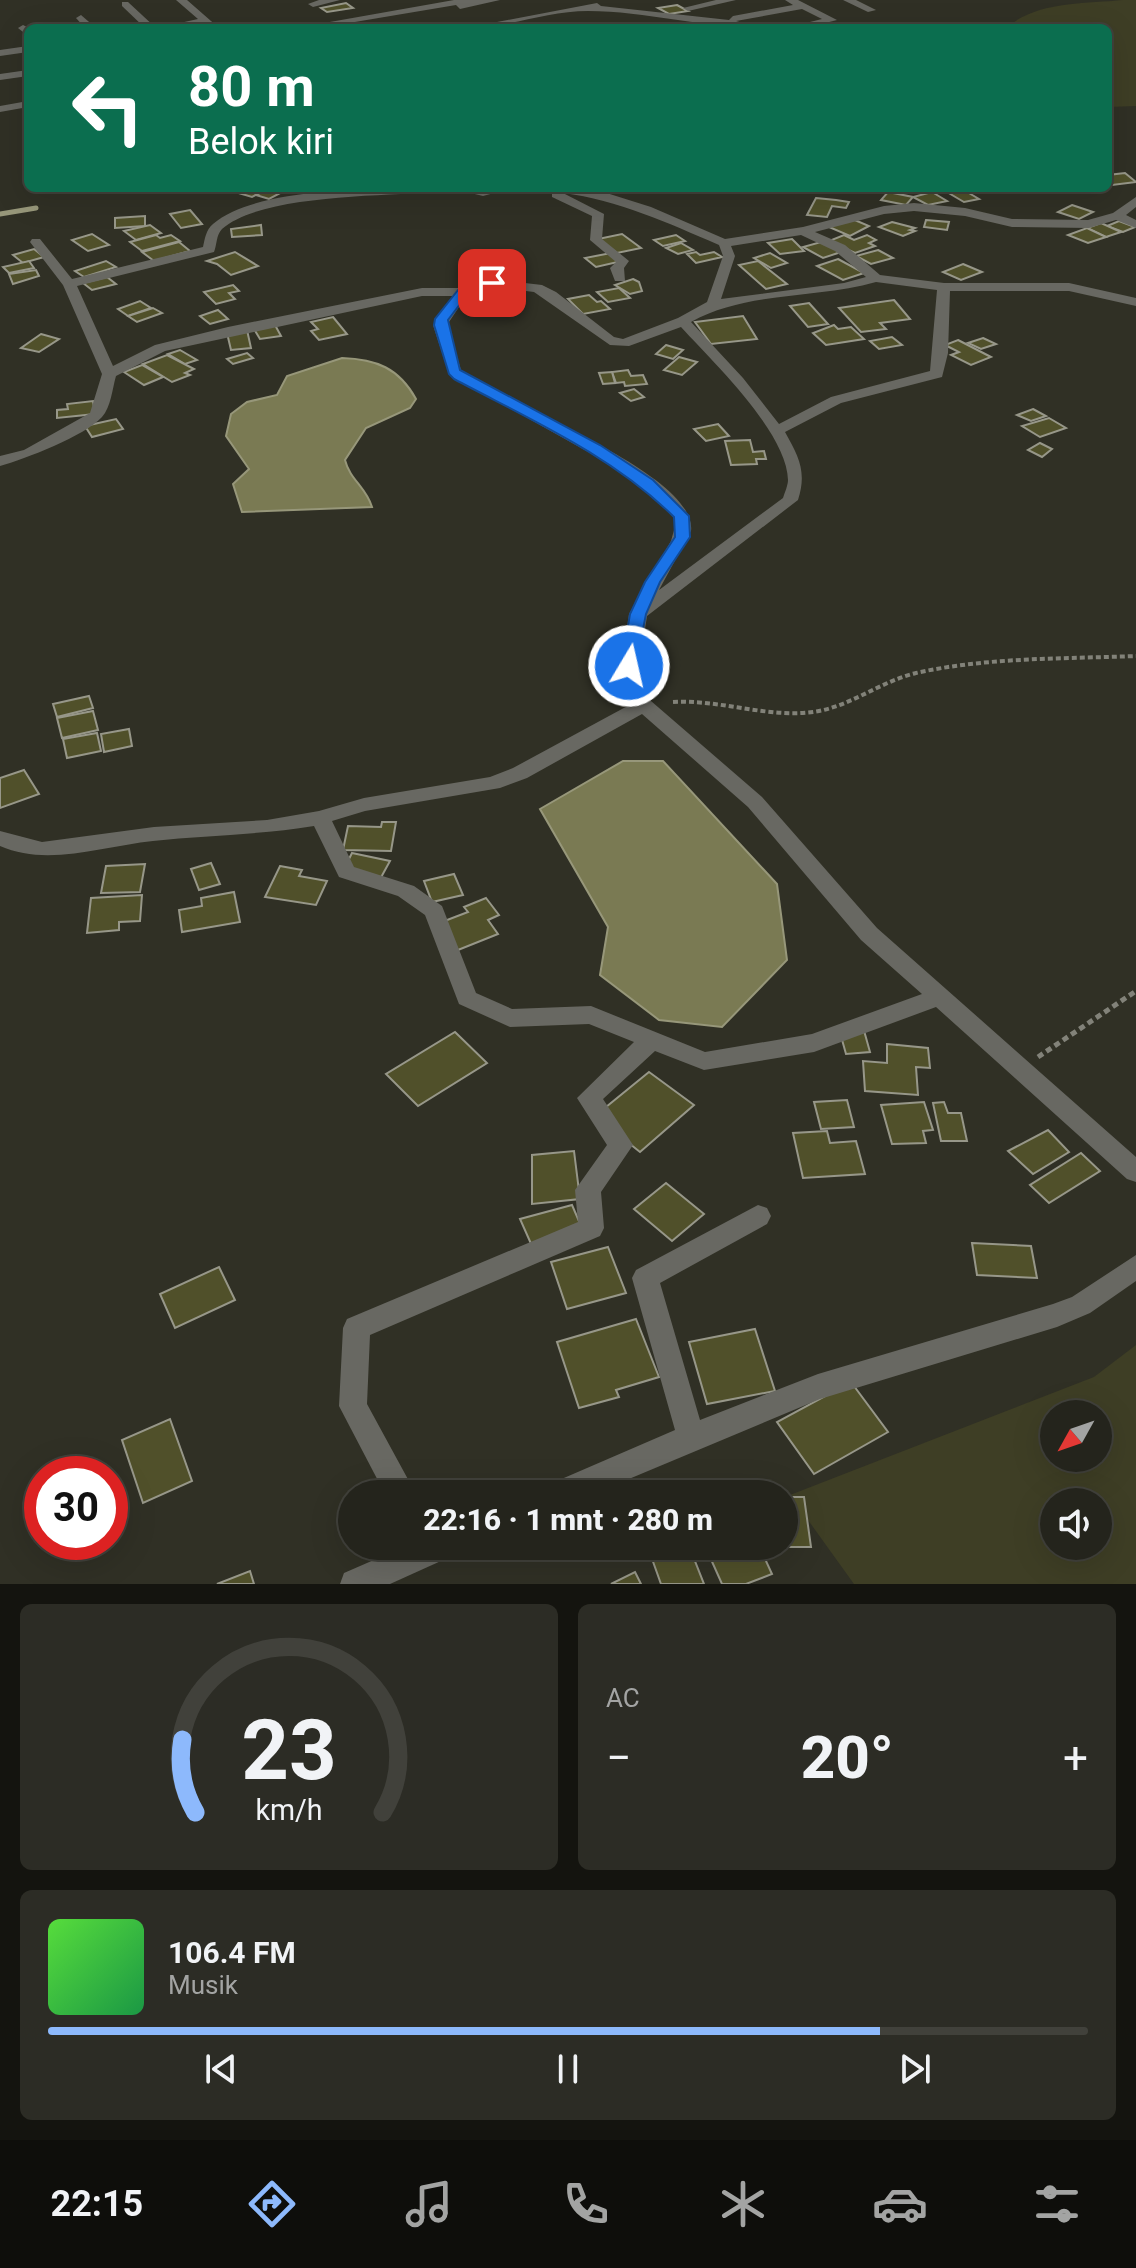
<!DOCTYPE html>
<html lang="id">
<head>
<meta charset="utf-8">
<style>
	:root { --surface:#24241c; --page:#2c2c25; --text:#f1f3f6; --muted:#a3a4a3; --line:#41413b; --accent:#8db9fc }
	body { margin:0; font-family:Roboto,sans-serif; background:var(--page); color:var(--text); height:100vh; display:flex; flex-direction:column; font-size:30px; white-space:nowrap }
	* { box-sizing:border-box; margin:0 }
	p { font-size:26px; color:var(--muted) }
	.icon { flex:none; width:44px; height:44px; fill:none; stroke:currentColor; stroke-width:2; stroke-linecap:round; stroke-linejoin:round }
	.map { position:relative; height:1584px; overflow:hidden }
	.details { display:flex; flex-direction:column; gap:20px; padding:20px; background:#14140f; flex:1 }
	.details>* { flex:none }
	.top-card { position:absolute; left:24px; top:24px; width:1088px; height:168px; border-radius:12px; box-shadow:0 8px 32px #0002,0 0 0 2px var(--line); background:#0b6e4f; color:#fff; overflow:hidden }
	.needle { width:52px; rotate:230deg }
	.tools { position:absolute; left:1040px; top:1400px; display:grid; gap:16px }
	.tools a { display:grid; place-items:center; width:72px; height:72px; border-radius:50%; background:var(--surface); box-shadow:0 8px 32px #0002,0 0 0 2px var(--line); font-size:40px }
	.speed { position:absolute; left:24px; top:1456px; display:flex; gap:16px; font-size:40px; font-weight:700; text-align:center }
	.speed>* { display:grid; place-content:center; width:104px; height:104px; border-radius:50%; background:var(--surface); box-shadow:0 8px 32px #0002,0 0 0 2px var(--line); line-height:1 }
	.speed .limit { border:12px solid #d22; background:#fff; color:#111 }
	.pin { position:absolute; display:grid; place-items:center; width:68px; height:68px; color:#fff; margin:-34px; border-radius:16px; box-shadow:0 4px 12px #0006 }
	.me { position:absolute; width:88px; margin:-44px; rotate:9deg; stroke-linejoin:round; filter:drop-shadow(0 0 6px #0008) }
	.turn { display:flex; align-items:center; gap:28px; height:168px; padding:0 32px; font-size:36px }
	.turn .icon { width:104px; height:104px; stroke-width:2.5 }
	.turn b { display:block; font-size:56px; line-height:68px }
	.big { font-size:60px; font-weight:800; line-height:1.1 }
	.details .card { flex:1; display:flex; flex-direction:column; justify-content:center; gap:12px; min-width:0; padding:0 28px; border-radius:12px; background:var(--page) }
	.details .dial { align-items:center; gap:0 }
	.dial svg { height:208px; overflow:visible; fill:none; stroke:var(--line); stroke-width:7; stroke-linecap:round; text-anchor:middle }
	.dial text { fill:var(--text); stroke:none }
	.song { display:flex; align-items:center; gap:24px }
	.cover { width:96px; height:96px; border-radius:12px; background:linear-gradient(135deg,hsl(110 70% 55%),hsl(140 70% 35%)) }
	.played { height:8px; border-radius:4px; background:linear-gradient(90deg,var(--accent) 80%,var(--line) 80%) }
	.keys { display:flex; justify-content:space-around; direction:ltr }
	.heat { display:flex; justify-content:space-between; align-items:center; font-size:44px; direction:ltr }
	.details .tiles { flex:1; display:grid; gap:20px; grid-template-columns:1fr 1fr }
	.card:last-child { grid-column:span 2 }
	.trip { position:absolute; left:338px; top:1480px; width:460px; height:80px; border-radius:40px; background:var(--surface); box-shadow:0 8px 32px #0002,0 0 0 2px var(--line); font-weight:800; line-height:80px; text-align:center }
	.tabs { display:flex; height:128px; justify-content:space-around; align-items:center; background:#0e0e0b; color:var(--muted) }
	.tabs .icon { width:56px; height:56px }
	.tabs .active { color:var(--accent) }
	.tabs b { font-size:36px; color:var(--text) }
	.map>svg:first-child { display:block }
</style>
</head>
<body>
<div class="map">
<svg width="1136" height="1584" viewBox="0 0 1136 1584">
	<rect width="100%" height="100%" fill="#303025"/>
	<g fill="#3e3e25" fill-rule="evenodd">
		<path d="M1123 0H1136V106L1108 107V28H1006C1037 1 1084 4 1123 0Z"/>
		<path d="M1136 1345V1584H854L790 1495 1094 1377ZM1054 1414H1098V1458H1054ZM1054 1502H1098V1546H1054Z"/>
	</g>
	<g fill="#7a7a53" stroke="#97977a" stroke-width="2">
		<path d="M342 358C376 359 399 368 416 399L410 408 366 428 345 460C350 480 366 487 372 507L242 512 233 484 249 469 226 436 231 414 247 402 277 395 287 376Z"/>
		<path d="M623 761H663L777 884 787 960 722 1027 659 1020 600 975 608 927 540 809Z"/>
	</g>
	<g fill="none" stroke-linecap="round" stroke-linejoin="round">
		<path stroke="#97977a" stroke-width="5" d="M0 214 36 208"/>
	</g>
	<g fill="#50502a" stroke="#979789" stroke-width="2">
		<path d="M346 3 353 8 327 12 321 8Z"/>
		<path d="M677 5 688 11 669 14 658 8Z"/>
		<path d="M1125 173 1136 182 1112 185 1108 181V175Z"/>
		<path d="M243 188H269L252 197 235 192Z"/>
		<path d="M270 188H279L286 190 269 199 256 195Z"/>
		<path d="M962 189 979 199 964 202 947 192Z"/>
		<path d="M888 192 913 197 906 205 881 200Z"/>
		<path d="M932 192 947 201 928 205 913 197Z"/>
		<path d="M816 198 836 200 849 202 846 208 832 206 827 217 807 215Z"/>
		<path d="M1072 205 1093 212 1079 219 1058 212Z"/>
		<path d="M190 210 202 224 181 228 170 214Z"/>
		<path d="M145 216V226L115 228V218Z"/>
		<path d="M850 218 869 226 850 236 829 227Z"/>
		<path d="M926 220 949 222 947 230 924 227Z"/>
		<path d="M1119 221 1135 227 1123 232 1107 226Z"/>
		<path d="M892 222 915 228 910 230 915 231 903 236 879 227Z"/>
		<path d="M1101 223 1121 232 1106 237 1087 228Z"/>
		<path d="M150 225 161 233 136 240 124 231Z"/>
		<path d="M261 225 262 235 232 237 231 229Z"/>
		<path d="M1087 228 1106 237 1088 243 1068 235Z"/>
		<path d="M92 234 109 245 88 251 72 240Z"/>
		<path d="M622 234 641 248 617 253 598 239Z"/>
		<path d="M156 235 160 238 171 235 180 241 142 251 130 242Z"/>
		<path d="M676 235 685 241 663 246 654 240Z"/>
		<path d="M844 235 854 240 867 235 876 240 869 243 875 246 855 253 829 241Z"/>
		<path d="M792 239 804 251 780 254 768 243Z"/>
		<path d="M179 242 190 251 154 261 142 252Z"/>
		<path d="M821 242 841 252 823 258 803 247Z"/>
		<path d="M681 243 693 250 678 254 666 248Z"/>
		<path d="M34 249 44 257 23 263 13 255Z"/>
		<path d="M878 250 893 258 871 264 856 256Z"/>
		<path d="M235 252 258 266 231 275 217 264 207 261Z"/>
		<path d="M696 252 700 255 714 252 722 257 696 263 687 254Z"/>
		<path d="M611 253 622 261 596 267 585 258Z"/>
		<path d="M770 253 787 263 771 268 754 258Z"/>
		<path d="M838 259 864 273 843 280 817 266Z"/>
		<path d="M29 261 34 268 9 273 3 267Z"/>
		<path d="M106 261 116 267 84 277 75 271Z"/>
		<path d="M758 261 787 284 766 289 739 265Z"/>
		<path d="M963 264 982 272 961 280 943 272Z"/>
		<path d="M36 270 39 276 13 284 9 274Z"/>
		<path d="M107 277 116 284 92 290 83 283Z"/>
		<path d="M633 279 639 282 642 291 630 294 615 285Z"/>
		<path d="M233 285 239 291 229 293 235 299 216 304 204 292Z"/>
		<path d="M619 288 630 298 608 302 597 292Z"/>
		<path d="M589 295 597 302 601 301 610 309 583 314 568 299Z"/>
		<path d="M894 300 910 319 880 323 886 329 861 332 839 308Z"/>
		<path d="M140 301 151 308 128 316 118 309Z"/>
		<path d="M809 303 828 324 808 327 790 306Z"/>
		<path d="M153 308 162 313 137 322 128 316Z"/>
		<path d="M218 310 228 319 210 324 200 316Z"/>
		<path d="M743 316 757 339 711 344 695 322Z"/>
		<path d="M333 317 347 334 319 340 311 331 318 329 311 322Z"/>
		<path d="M275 325 281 336 260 339 254 329Z"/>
		<path d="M834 325 838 329 851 327 864 339 826 345 813 333Z"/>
		<path d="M247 330 251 348 231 350 227 333Z"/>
		<path d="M41 334 59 339 39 352 21 348Z"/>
		<path d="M892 337 902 345 879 349 870 341Z"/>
		<path d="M983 338 996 344 981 349 968 343Z"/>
		<path d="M958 340 991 357 971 365 951 355 959 352 945 345Z"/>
		<path d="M666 345 683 350 673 359 656 354Z"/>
		<path d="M180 350 197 360 185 364 168 354Z"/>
		<path d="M247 353 253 358 233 364 227 359Z"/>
		<path d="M167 355 194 369 185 373 190 375 172 382 143 364Z"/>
		<path d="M679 357 697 362 682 375 664 370Z"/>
		<path d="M142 365 163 377 144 385 124 372Z"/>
		<path d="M628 370 631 376 643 375 647 384 625 386 624 382 616 383 612 372Z"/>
		<path d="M612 372 615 383 603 384 599 373Z"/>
		<path d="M634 389 644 397 631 401 620 393Z"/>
		<path d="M93 401 95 414 57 418V410L68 409 67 404Z"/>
		<path d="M1033 409 1046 416 1031 421 1017 415Z"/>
		<path d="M1049 418 1066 428 1040 437 1022 426Z"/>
		<path d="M116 419 123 429 92 437 85 426Z"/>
		<path d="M718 424 729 436 706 441 694 429Z"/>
		<path d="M750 440 753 452 764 451 766 459H756L757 464 731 465 725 441Z"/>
		<path d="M1040 443 1052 449 1042 457 1028 450Z"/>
		<path d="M89 696 93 708 57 717 53 704Z"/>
		<path d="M93 711 98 730 62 738 57 718Z"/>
		<path d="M129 729 132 746 104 752 101 734Z"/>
		<path d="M97 733 101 751 67 758 63 739Z"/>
		<path d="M24 770 39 794 0 808V778Z"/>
		<path d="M382 822H396L391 851 343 850 348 826 381 827Z"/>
		<path d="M352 853 390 861 379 881 342 873Z"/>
		<path d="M211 863 220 884 199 890 191 869Z"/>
		<path d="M145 864 140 892 101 893 106 866Z"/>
		<path d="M280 866 302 870 299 876 327 881 316 905 265 897Z"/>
		<path d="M454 874 463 895 432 902 424 881Z"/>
		<path d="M234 892 240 922 182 932 179 910 202 906 201 898Z"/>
		<path d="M142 895 140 921 119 922V930L87 933 91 898Z"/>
		<path d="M486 898 499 915 488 920 498 934 453 952 434 925 468 912 464 907Z"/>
		<path d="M863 1027 870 1052 846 1054 839 1029Z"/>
		<path d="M455 1032 487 1063 418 1106 386 1074Z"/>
		<path d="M887 1044 928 1048 930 1068 916 1067 918 1095 865 1091 863 1061 887 1063Z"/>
		<path d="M649 1072 694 1105 640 1152 595 1116Z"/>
		<path d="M847 1100 854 1127 821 1129 814 1102Z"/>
		<path d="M924 1102 933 1130 923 1131 926 1143 892 1144 881 1105Z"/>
		<path d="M944 1102 948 1113H961L967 1141H941L933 1103Z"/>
		<path d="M1048 1130 1069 1152 1033 1174 1008 1151Z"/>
		<path d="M827 1131 830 1143 856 1141 865 1174 803 1178 793 1133Z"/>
		<path d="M574 1151 580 1199 532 1204V1155Z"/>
		<path d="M1081 1153 1100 1171 1049 1203 1030 1185Z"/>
		<path d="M666 1183 704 1214 672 1241 634 1209Z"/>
		<path d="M572 1205 582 1228 536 1255 520 1219Z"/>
		<path d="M972 1243 1031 1246 1037 1278 977 1275Z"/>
		<path d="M608 1247 626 1293 567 1309 551 1262Z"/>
		<path d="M219 1267 235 1300 175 1328 160 1294Z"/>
		<path d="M636 1319 659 1377 616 1390 619 1397 579 1408 557 1342Z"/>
		<path d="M755 1329 775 1391 707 1404 689 1342Z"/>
		<path d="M851 1382 888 1432 814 1474 777 1422Z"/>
		<path d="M170 1419 192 1481 143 1503 122 1440Z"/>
		<path d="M784 1497H804L811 1547H765L784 1546Z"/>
		<path d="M681 1546H689L704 1584H661L651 1556Z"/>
		<path d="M705 1546H759L772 1574 746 1584H722Z"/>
		<path d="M250 1571 254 1584H217Z"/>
		<path d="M635 1572 641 1584H611Z"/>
	</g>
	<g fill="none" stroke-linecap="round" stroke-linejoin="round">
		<path stroke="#828279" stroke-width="4" stroke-dasharray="5 3" stroke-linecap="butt" d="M673 702C721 699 772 720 819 711 854 704 882 681 916 673 988 657 1063 659 1136 656"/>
		<path stroke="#828279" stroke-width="5" stroke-dasharray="6 4" stroke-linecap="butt" d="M1038 1057 1136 991"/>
		<g fill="#686862" fill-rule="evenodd">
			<path d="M176 0H187L219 28H208L203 24 157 28 198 19Z"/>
			<path d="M319 0H340L313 7 308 4Z"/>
			<path d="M454 0H500L460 9 456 5 319 28H296Z"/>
			<path d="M716 0H736L688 11 683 8Z"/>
			<path d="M785 0H798L837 20 806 28H786L822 19 802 9 736 21 760 28C703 28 646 11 588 11 547 11 507 28 466 28L597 3 601 6 729 20 733 16 793 5Z"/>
			<path d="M843 0H856L876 10 868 12Z"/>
			<path d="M122 2H128L156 28H145L122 6Z"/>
			<path d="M81 15 96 28H85L76 18Z"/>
			<path d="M23 25 29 28 28 36 18 28Z"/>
			<path d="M28 46V52L0 56V50Z"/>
			<path d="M28 70V76L0 80V74Z"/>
			<path d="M28 101V107L0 112V106Z"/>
			<path d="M386 188H446L440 192C388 196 261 194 222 229 216 235 217 245 214 252L77 286 113 366 155 345 228 327 422 288H461L492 279 542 285 556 292 614 337 623 339 678 318 707 302 723 256 719 245C668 223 618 200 563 193L604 214 602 239 629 261 624 268 625 281H615L610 268 616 262 590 240 592 216 552 197V191L547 188 597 190 651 207 725 239 803 227 884 206 914 203 965 208 1012 219 1088 220 1113 213 1136 197V207L1126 215 1136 220V228L1116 220 1089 228 1012 227 965 216 914 211 884 214 815 232 845 245 880 275 944 283H1069L1136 298V306L1069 291H950L948 353 942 377 841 403 785 432C799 457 807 472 798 500L647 616 637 683 651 701 762 797 877 928 1136 1157V1182L1127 1179 936 1007 814 1052 704 1070 655 1051 603 1099 633 1145 601 1192 604 1228 600 1236 370 1335 367 1404 416 1494H385L339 1406 343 1328 347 1319 578 1222 575 1190 607 1145 577 1098 634 1042 589 1024 510 1027 459 1004 425 915 398 896 339 877 314 826C260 835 207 835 153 841 104 846 47 867 0 846V831L42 842 154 827 267 820 319 811 364 798 490 777 513 768 633 703 619 683 629 614 671 541 676 523 668 508 615 467 449 374 433 325 453 296H422L165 351 116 376C112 390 111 407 102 417 85 436 25 459 0 466V456L24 450 90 413 102 374 63 285 30 242 32 239H40L72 279 203 247C205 238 206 230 213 224 250 192 338 191 386 188ZM801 235 835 251 866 277 844 283 721 299 735 256 731 246ZM876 282 937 290 930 371 831 397 779 424 743 378 691 322C746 291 817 299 876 282ZM493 287 534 292 610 345 629 346 681 327C712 361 787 432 788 480 788 485 785 492 783 498L659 590 691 531C698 473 499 403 461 370L447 325 467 295ZM642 714 748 807 861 940 922 994 812 1034 705 1052 591 1006 512 1009 476 993 442 906 414 886 354 867 332 821 365 811 500 788 527 778Z"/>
			<path d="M450 188H513L483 196Z"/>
			<path d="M758 1205 767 1208 771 1216 767 1224 660 1283 700 1420 818 1374 1053 1304 1072 1297 1136 1255V1281L1090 1313 1057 1327 820 1399 593 1494H545L550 1484 675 1430 632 1278 636 1270Z"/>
			<path d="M406 1546H456L452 1556 390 1584H340L344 1573Z"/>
		</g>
	</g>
	<path fill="#1a73e8" stroke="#114b97" stroke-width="2" d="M487 280 498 283 467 295 448 320 460 370 600 445 653 480 689 516 690 537 660 582 646 614 635 670H623L621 666 630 614 645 582 675 537 674 517C611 455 531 420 454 379L449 374 434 325 435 319 458 290Z"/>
</svg>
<div class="tools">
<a><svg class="needle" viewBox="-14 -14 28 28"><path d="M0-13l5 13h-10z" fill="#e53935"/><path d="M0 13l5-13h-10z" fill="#a3a4a3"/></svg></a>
<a><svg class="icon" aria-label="sound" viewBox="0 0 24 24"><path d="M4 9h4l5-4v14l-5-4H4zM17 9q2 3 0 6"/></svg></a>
</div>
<div class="speed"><div class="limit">30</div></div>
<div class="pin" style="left:492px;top:283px;background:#d93025"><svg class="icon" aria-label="arrive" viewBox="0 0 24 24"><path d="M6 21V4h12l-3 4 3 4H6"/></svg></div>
<svg class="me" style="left:629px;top:666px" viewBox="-20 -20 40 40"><circle r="17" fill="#1a73e8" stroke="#fff" stroke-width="3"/><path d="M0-11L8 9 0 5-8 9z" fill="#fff"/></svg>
<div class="trip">22:16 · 1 mnt · 280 m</div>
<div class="top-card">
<div class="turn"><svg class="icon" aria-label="left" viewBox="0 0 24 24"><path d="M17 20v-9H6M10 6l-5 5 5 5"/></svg><div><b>80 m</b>Belok kiri</div></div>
</div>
</div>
<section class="details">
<div class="tiles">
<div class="card dial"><svg viewBox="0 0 100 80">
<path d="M14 69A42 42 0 1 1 86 69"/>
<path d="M14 69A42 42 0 0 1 9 41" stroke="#8db9fc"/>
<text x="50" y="56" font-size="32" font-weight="700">23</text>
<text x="50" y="72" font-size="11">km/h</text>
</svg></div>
<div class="card"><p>AC</p>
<div class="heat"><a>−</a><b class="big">20°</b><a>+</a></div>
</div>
<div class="card">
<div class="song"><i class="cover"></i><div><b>106.4 FM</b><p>Musik</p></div></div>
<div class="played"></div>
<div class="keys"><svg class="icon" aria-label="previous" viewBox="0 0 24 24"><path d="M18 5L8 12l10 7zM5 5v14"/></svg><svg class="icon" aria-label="pause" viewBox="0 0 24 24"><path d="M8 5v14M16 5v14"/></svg><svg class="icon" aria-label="next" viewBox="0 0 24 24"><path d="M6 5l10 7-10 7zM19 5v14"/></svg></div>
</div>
</div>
</section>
<nav class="tabs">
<b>22:15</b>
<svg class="icon active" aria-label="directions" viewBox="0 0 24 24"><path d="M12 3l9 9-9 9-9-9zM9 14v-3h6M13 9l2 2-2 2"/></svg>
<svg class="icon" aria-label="music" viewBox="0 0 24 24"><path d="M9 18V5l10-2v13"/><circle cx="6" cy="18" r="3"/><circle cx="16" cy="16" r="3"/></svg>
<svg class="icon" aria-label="phone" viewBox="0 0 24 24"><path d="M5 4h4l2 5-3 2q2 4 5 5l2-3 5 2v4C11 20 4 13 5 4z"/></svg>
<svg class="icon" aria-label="climate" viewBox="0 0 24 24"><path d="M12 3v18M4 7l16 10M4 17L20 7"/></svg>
<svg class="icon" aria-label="car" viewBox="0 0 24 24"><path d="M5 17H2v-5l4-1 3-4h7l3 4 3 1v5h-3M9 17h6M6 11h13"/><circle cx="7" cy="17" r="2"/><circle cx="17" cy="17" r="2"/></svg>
<svg class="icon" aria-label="filters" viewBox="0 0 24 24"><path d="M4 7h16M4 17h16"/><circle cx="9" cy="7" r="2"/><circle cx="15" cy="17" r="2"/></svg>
</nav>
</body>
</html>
